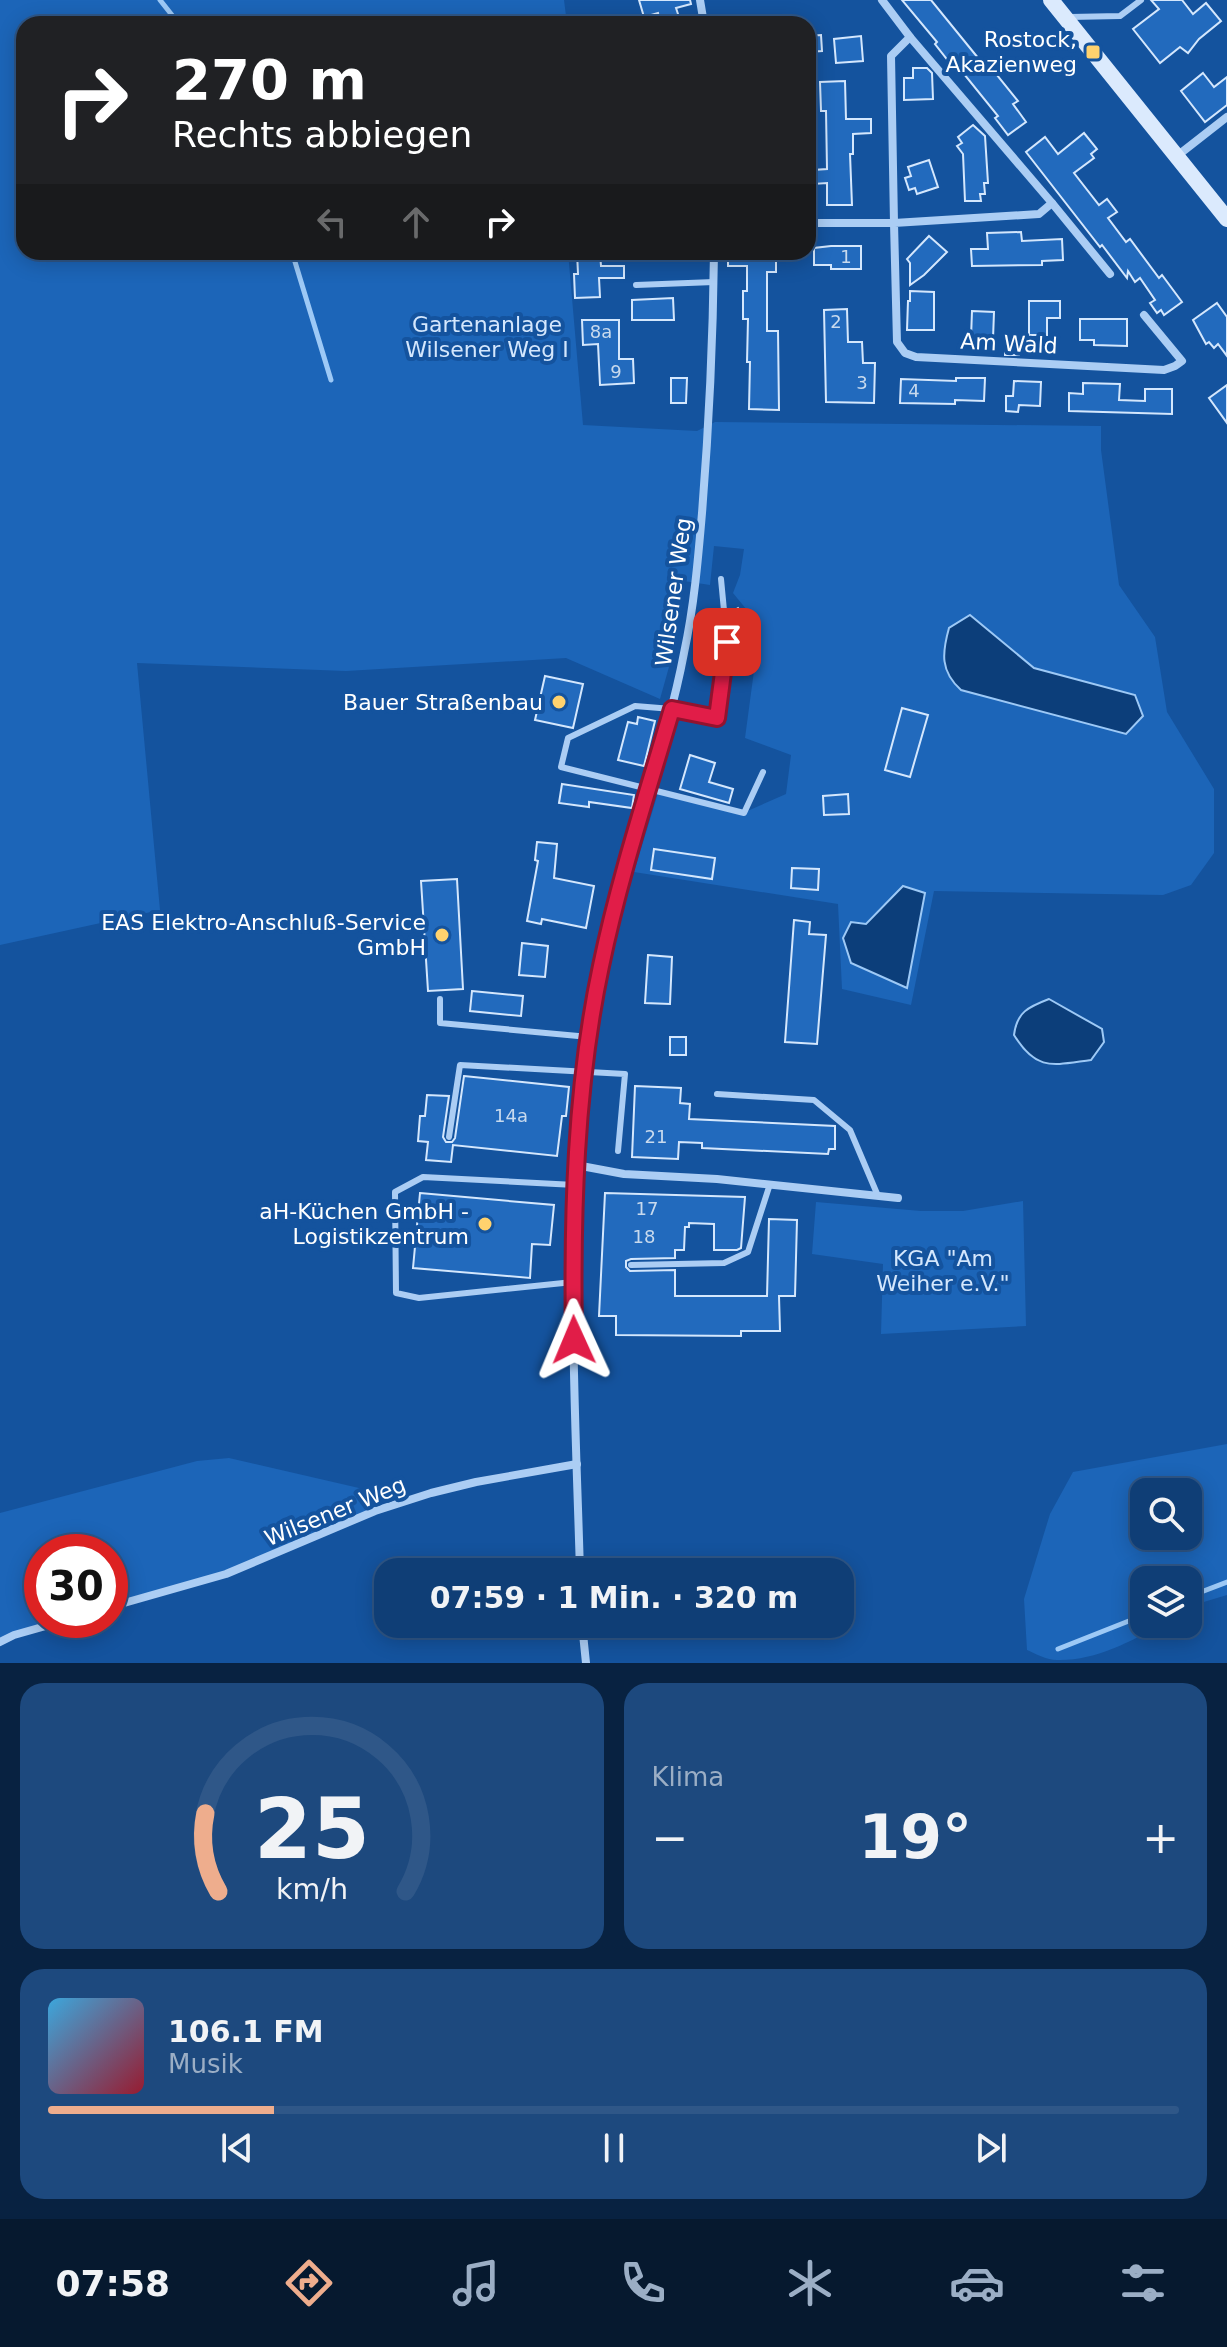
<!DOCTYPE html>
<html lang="de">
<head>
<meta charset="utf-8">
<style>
	:root { --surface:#0f3e76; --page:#1d497e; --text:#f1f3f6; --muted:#9baec5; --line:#2f5788; --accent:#eead8d }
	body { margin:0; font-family:"DejaVu Sans",sans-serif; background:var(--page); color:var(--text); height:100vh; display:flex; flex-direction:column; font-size:30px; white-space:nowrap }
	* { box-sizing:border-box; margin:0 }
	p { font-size:26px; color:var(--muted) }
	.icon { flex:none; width:44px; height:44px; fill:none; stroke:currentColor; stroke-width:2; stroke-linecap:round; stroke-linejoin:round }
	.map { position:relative; height:1663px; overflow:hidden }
	.drawer { display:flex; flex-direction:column; gap:20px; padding:20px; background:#082241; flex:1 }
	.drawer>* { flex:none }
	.top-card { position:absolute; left:16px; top:16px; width:800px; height:244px; border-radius:24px; box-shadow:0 4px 20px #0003,0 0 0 2px var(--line); background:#202124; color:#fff; overflow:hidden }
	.tools { position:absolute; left:1130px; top:1478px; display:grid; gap:16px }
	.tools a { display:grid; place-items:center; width:72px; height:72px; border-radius:16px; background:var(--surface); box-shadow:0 4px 20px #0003,0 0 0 2px var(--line); font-size:40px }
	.speed { position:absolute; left:24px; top:1534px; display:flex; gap:16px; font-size:40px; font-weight:700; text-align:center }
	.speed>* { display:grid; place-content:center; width:104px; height:104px; border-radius:50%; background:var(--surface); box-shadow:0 4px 20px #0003,0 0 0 2px var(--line); line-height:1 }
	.speed .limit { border:12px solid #d22; background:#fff; color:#111 }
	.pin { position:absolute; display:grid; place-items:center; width:68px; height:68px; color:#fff; margin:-34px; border-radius:16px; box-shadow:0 4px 12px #0006 }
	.me { position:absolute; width:88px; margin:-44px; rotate:359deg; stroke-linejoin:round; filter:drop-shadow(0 0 6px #0008) }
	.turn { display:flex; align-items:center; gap:28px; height:168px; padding:0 24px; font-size:36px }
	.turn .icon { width:104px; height:104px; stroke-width:2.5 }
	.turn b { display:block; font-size:56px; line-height:68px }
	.lanes { display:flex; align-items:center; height:76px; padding:0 24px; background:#0003; justify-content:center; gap:40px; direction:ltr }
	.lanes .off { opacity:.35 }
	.big { font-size:60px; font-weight:700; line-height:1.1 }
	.drawer .tile { flex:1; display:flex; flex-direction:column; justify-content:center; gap:12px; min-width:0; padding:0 28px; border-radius:24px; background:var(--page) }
	.drawer .dial { align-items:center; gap:0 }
	.dial svg { height:208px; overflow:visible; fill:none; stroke:var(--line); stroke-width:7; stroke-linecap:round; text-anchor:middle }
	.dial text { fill:var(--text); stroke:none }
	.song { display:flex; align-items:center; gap:24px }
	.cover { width:96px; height:96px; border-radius:12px; background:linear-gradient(135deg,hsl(200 70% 55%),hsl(350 70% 35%)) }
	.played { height:8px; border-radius:4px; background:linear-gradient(90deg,var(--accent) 20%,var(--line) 20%) }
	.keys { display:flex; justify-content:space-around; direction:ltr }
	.heat { display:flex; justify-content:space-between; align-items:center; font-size:44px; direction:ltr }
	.drawer .tiles { flex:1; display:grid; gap:20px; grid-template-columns:1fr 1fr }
	.tile:last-child { grid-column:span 2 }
	.trip { position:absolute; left:374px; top:1558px; width:480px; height:80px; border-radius:24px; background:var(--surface); box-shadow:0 4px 20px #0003,0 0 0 2px var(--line); font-weight:700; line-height:80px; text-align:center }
	.tab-bar { display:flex; height:128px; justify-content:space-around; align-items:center; background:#06192f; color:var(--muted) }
	.tab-bar .icon { width:56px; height:56px }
	.tab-bar .on { color:var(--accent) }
	.tab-bar b { font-size:36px; color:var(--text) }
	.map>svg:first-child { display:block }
</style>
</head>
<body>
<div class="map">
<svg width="1227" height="1663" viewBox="0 0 1227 1663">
	<rect width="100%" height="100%" fill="#14539e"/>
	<g fill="#1c65b8" fill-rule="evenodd">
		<path d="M0 0H564L567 24H24V252H568L583 425 697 431 715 422 1101 426V450L1119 585 1155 637 1167 712 1214 789V853L1191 885 1163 895 934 891 911 1005 842 989 838 904 634 872 658 793 743 813 786 794 791 755 745 738 760 626 733 593 740 575 744 549 714 546 710 585 684 581 674 649 660 699 566 658 346 671 137 663 160 910 0 945Z"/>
		<path d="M1023 1201 1026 1326 881 1334 883 1264 812 1254 816 1202 921 1211H963Z"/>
		<path d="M1227 1444V1595L1197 1604 1188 1609V1580H1144V1624H1162C1130 1642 1095 1661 1057 1660 1047 1660 1036 1654 1027 1650L1024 1599 1050 1514 1073 1472ZM1188 1492V1536H1144V1492Z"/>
		<path d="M229 1458 359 1488 375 1511 226 1574 110 1607V1552H42V1620H67L0 1642V1513L197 1461Z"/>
	</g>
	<g fill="#0c3e7a" stroke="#9dc9f6" stroke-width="2">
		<path d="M970 615 1034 668 1135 695 1143 716 1126 734 961 690C940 671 942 653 949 628Z"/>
		<path d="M903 886 925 893 907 988 851 963 843 938 851 922 866 924Z"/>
		<path d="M1049 999 1102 1029 1104 1042 1091 1060C1053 1065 1037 1072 1014 1035 1017 1012 1028 1007 1049 999Z"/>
	</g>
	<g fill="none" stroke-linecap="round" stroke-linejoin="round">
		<g stroke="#9dc9f6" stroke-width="5">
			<path d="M160 0 179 24"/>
			<path d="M292 252 331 380"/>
			<path d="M1188 1597 1227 1582"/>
			<path d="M1058 1649 1144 1615"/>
		</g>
	</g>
	<g fill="#226abd" stroke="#d4e7fd" stroke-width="2">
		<path d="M639 0H690L691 4 676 8 679 17 660 22 658 13 644 17Z"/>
		<path d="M902 0H931L983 64 990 72 993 70 1018 101 1013 104 1026 122 1008 135 995 118 998 116 956 64 953 67 935 44 937 42Z"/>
		<path d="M1151 0H1182L1193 14 1206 3 1221 21 1199 39 1188 53 1180 47 1160 63 1133 29 1159 9Z"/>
		<path d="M821 35 822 51 808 52V36Z"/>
		<path d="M861 36 863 61 836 63 834 39Z"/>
		<path d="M913 68H927L932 73 933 99 904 100V78H913Z"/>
		<path d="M1203 73 1214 87 1227 77V105L1205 122 1181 91Z"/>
		<path d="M845 81 846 119H871V133L853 134V154H850L852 205H827V183L813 184V170L827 169 826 111H821L820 82Z"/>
		<path d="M973 125 985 136 988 183H984L985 194H980L981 201H965L963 154 957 146 962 143 958 137Z"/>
		<path d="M1084 133 1097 149 1091 154 1094 158 1074 173 1099 205 1107 199 1117 212 1108 218 1126 242 1130 239 1159 278 1162 275 1182 302 1164 315 1161 310 1157 313 1150 303 1155 300 1140 278 1135 282 1128 271 1127 278 1102 245 1100 247 1026 152 1045 137 1058 154Z"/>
		<path d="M929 160 938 187 917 194 915 188 909 190 905 178 911 176 908 167Z"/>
		<path d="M1021 232 1022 241 1062 239 1063 260 1042 261V265L972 266 971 249H988L987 233Z"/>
		<path d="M929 236 947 252 924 275 910 285V263L907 259Z"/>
		<path d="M831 246H861V269H831V265H814V248Z"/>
		<path d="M577 252H600L601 266H624V278H599L600 297 575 298 574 274H578Z"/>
		<path d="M728 252H776V272H767V331H778L779 410 749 409 750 362H747L748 319H743V291H747V266H728Z"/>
		<path d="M910 291 934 292V330H907L908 301H910Z"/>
		<path d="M673 298 674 320H632V300Z"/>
		<path d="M1029 301H1060V318H1047V335H1029Z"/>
		<path d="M1217 303 1227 317V356L1218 344 1214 348 1209 342 1206 344 1193 320Z"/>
		<path d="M847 309 848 342H862L863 363H875L874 403 826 402 824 310Z"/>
		<path d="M972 311 994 312 993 339 971 338Z"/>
		<path d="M1080 319H1127V346L1094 345V340H1080Z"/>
		<path d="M582 320H619V359H633L634 383 600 385 598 344 583 345Z"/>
		<path d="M1005 336H1027V350H1019V355H1005Z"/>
		<path d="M671 378H687L686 403H671Z"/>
		<path d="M956 378H985L984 401 955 400V404L900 403 901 379 956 381Z"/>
		<path d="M1014 381 1041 382 1040 406 1019 405 1018 412 1006 411V396H1013Z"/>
		<path d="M1083 383 1120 384 1119 400 1145 401V389H1172V414L1069 411V393L1083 394Z"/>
		<path d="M1227 385V423L1209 398Z"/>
		<path d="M738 608 751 628 739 636 731 625 730 613Z"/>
		<path d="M545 676 583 684 573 728 535 720Z"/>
		<path d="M902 708 928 715 910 777 885 770Z"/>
		<path d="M638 717 655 721 644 766 618 760 628 722 637 724Z"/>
		<path d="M690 755 715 763 709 782 733 789 729 803 680 789Z"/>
		<path d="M562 784 634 795 632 808 589 802V807L559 803Z"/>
		<path d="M848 794 849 814 824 815 823 796Z"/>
		<path d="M537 842 557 844 554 878 594 886 586 928 542 919 541 924 527 921 538 861 535 860Z"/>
		<path d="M654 849 715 858 712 879 651 870Z"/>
		<path d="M792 868 819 869 818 890 791 888Z"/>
		<path d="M457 879 463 989 428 991 421 881Z"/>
		<path d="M794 920 810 922 809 934 826 935 817 1044 785 1042Z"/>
		<path d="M522 943 548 946 545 977 519 975Z"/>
		<path d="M648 955 672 957 670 1004 645 1003Z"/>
		<path d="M472 991 523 996 521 1016 470 1011Z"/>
		<rect x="670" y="1037" width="16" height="18"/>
		<path d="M464 1076 569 1087 566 1116H562L557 1156 453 1145 451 1162 426 1160 428 1142 418 1141 420 1116H425L427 1095 449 1096 443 1137 446 1142H452L455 1138Z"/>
		<path d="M635 1086 681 1088 680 1103 690 1104 689 1119 835 1126V1149H829L828 1154 702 1148V1143L679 1142 678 1159 632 1157Z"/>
		<path d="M420 1193 554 1205 550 1245 532 1244 530 1278 413 1268Z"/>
		<path d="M605 1193 745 1197 741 1248 737 1250H714V1224L689 1223V1227H685L684 1250H675V1258L631 1259 626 1261V1267L630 1271 675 1270V1296H767L769 1219 797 1220 795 1296H779L780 1331H741V1336L616 1335V1316H599Z"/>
	</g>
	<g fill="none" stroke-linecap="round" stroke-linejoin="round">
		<g stroke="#abcdf4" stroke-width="6">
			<path d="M1070 17 1120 16 1141 0"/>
			<path d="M636 285 714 282"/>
			<path d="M721 579 727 642 717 718 672 709 635 706 568 738 561 767 744 813 763 772"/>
			<path d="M440 999V1023L589 1037"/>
			<path d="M717 1094 814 1100 850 1130 878 1196"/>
			<path d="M449 1137 460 1065 625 1074 618 1151"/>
			<path d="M631 1265 724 1263 748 1252 770 1184"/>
			<path d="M573 1282 419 1298 396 1293 395 1192 423 1177 575 1185"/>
		</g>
		<g stroke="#abcdf4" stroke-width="8">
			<path d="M700 0 704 24"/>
			<path d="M910 37 1052 203 1110 274"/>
			<path d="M1177 156 1227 117"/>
			<path d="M1052 203 1039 214 894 223 897 342 905 353 916 357 1164 370 1175 366 1182 361 1144 315"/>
			<path d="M808 223H894L891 56 910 37 882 0"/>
			<path d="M576 1165 624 1174 717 1179 898 1198"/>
			<path d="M580 1572C575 1394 563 1214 589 1036 598 981 609 926 624 872 644 799 670 727 684 653 694 607 698 560 702 513 709 426 713 339 714 252"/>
			<path d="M110 1607 226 1574 375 1511 431 1493 476 1482 577 1464"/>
			<path d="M582 1624 586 1663"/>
			<path d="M0 1642 14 1635 67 1620"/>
		</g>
		<path stroke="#dbeafd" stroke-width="16" d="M1051 0 1227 219"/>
	</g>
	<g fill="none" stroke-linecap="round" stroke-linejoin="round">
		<defs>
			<path id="route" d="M574 1340C572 1216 575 1088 601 966 619 879 647 794 672 709L717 718 727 642"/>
		</defs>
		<use href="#route" stroke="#92132f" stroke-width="20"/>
		<use href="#route" stroke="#e11d48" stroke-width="14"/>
	</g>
	<g fill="#ffd26e" stroke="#14539e" stroke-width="3">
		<rect x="1085" y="44" width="16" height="16" rx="4"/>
		<circle cx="559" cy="702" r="8"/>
		<circle cx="442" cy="935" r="8"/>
		<circle cx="485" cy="1224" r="8"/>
	</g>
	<g text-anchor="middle" stroke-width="8" stroke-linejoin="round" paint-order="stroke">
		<g font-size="18" fill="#c8daee">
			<text x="846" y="263">1</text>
			<text x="836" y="328">2</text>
			<text x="601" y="338">8a</text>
			<text x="616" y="378">9</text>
			<text x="862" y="389">3</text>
			<text x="914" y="397">4</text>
			<text x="511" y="1122">14a</text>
			<text x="656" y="1143">21</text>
			<text x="647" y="1215">17</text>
			<text x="644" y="1243">18</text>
		</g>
		<g font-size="22" fill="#fff" stroke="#14539e" text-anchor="end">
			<text x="1077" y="47">Rostock,<tspan x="1077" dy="25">Akazienweg</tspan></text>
			<text x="543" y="710">Bauer Straßenbau</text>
			<text x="426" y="930">EAS Elektro-Anschluß-Service<tspan x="426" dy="25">GmbH</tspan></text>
			<text x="469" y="1219">aH-Küchen GmbH -<tspan x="469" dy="25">Logistikzentrum</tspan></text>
		</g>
		<g font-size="22" fill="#d4e7fd" stroke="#14539e">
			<text x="487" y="332">Gartenanlage<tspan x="487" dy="25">Wilsener Weg I</tspan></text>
			<text x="943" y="1266">KGA "Am<tspan x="943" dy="25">Weiher e.V."</tspan></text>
		</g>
		<g font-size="22" fill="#fff" stroke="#14539e">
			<text transform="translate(1009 343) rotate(3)" y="8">Am Wald</text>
			<text transform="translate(673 592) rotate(-82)" y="8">Wilsener Weg</text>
			<text transform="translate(335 1511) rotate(-22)" y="8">Wilsener Weg</text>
		</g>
	</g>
</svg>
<div class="tools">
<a><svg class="icon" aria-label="search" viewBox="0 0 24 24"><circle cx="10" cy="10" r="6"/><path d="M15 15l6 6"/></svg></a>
<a><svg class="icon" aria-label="layers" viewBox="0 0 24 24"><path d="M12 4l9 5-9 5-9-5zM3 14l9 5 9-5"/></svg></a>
</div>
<div class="speed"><div class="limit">30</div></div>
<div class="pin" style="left:727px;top:642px;background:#d93025"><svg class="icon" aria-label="arrive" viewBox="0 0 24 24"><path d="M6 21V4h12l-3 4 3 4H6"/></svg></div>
<svg class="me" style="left:574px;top:1340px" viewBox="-20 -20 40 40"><path d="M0-17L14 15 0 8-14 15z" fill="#e11d48" stroke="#fff" stroke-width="4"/></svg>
<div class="trip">07:59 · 1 Min. · 320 m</div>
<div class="top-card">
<div class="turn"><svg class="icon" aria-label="right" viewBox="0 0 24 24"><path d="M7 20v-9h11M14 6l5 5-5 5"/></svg><div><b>270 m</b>Rechts abbiegen</div></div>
<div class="lanes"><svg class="icon off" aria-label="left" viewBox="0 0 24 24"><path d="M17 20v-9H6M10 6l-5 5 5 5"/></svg><svg class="icon off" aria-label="ahead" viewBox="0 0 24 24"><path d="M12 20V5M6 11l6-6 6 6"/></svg><svg class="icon" aria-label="right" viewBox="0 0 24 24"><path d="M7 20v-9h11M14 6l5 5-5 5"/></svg></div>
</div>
</div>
<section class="drawer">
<div class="tiles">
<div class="tile dial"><svg viewBox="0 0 100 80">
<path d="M14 69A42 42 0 1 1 86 69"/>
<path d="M14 69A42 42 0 0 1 9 39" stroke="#eead8d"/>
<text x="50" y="56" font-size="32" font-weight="700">25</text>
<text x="50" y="72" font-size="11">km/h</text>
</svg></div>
<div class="tile"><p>Klima</p>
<div class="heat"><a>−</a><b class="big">19°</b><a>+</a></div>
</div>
<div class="tile">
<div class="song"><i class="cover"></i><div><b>106.1 FM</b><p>Musik</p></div></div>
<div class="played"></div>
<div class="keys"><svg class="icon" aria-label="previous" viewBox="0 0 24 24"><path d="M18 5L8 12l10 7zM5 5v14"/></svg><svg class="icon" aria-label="pause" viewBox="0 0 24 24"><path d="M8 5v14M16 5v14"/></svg><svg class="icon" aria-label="next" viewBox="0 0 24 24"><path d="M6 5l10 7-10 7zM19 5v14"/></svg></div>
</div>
</div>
</section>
<nav class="tab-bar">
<b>07:58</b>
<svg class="icon on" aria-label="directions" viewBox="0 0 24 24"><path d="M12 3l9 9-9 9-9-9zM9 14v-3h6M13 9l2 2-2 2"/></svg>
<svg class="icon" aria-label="music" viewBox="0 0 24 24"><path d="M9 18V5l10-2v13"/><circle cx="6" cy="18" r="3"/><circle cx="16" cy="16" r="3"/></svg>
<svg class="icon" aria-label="phone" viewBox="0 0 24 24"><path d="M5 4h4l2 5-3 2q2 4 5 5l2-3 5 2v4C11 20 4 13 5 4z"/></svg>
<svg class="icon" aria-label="climate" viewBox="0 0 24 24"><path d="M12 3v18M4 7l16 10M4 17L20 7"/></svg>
<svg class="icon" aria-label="car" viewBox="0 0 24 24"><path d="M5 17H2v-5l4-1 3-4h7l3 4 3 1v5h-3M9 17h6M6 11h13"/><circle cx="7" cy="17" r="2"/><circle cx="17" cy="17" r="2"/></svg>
<svg class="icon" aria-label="filters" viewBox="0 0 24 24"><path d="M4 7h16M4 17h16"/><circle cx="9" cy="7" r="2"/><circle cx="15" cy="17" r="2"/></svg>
</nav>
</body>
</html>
